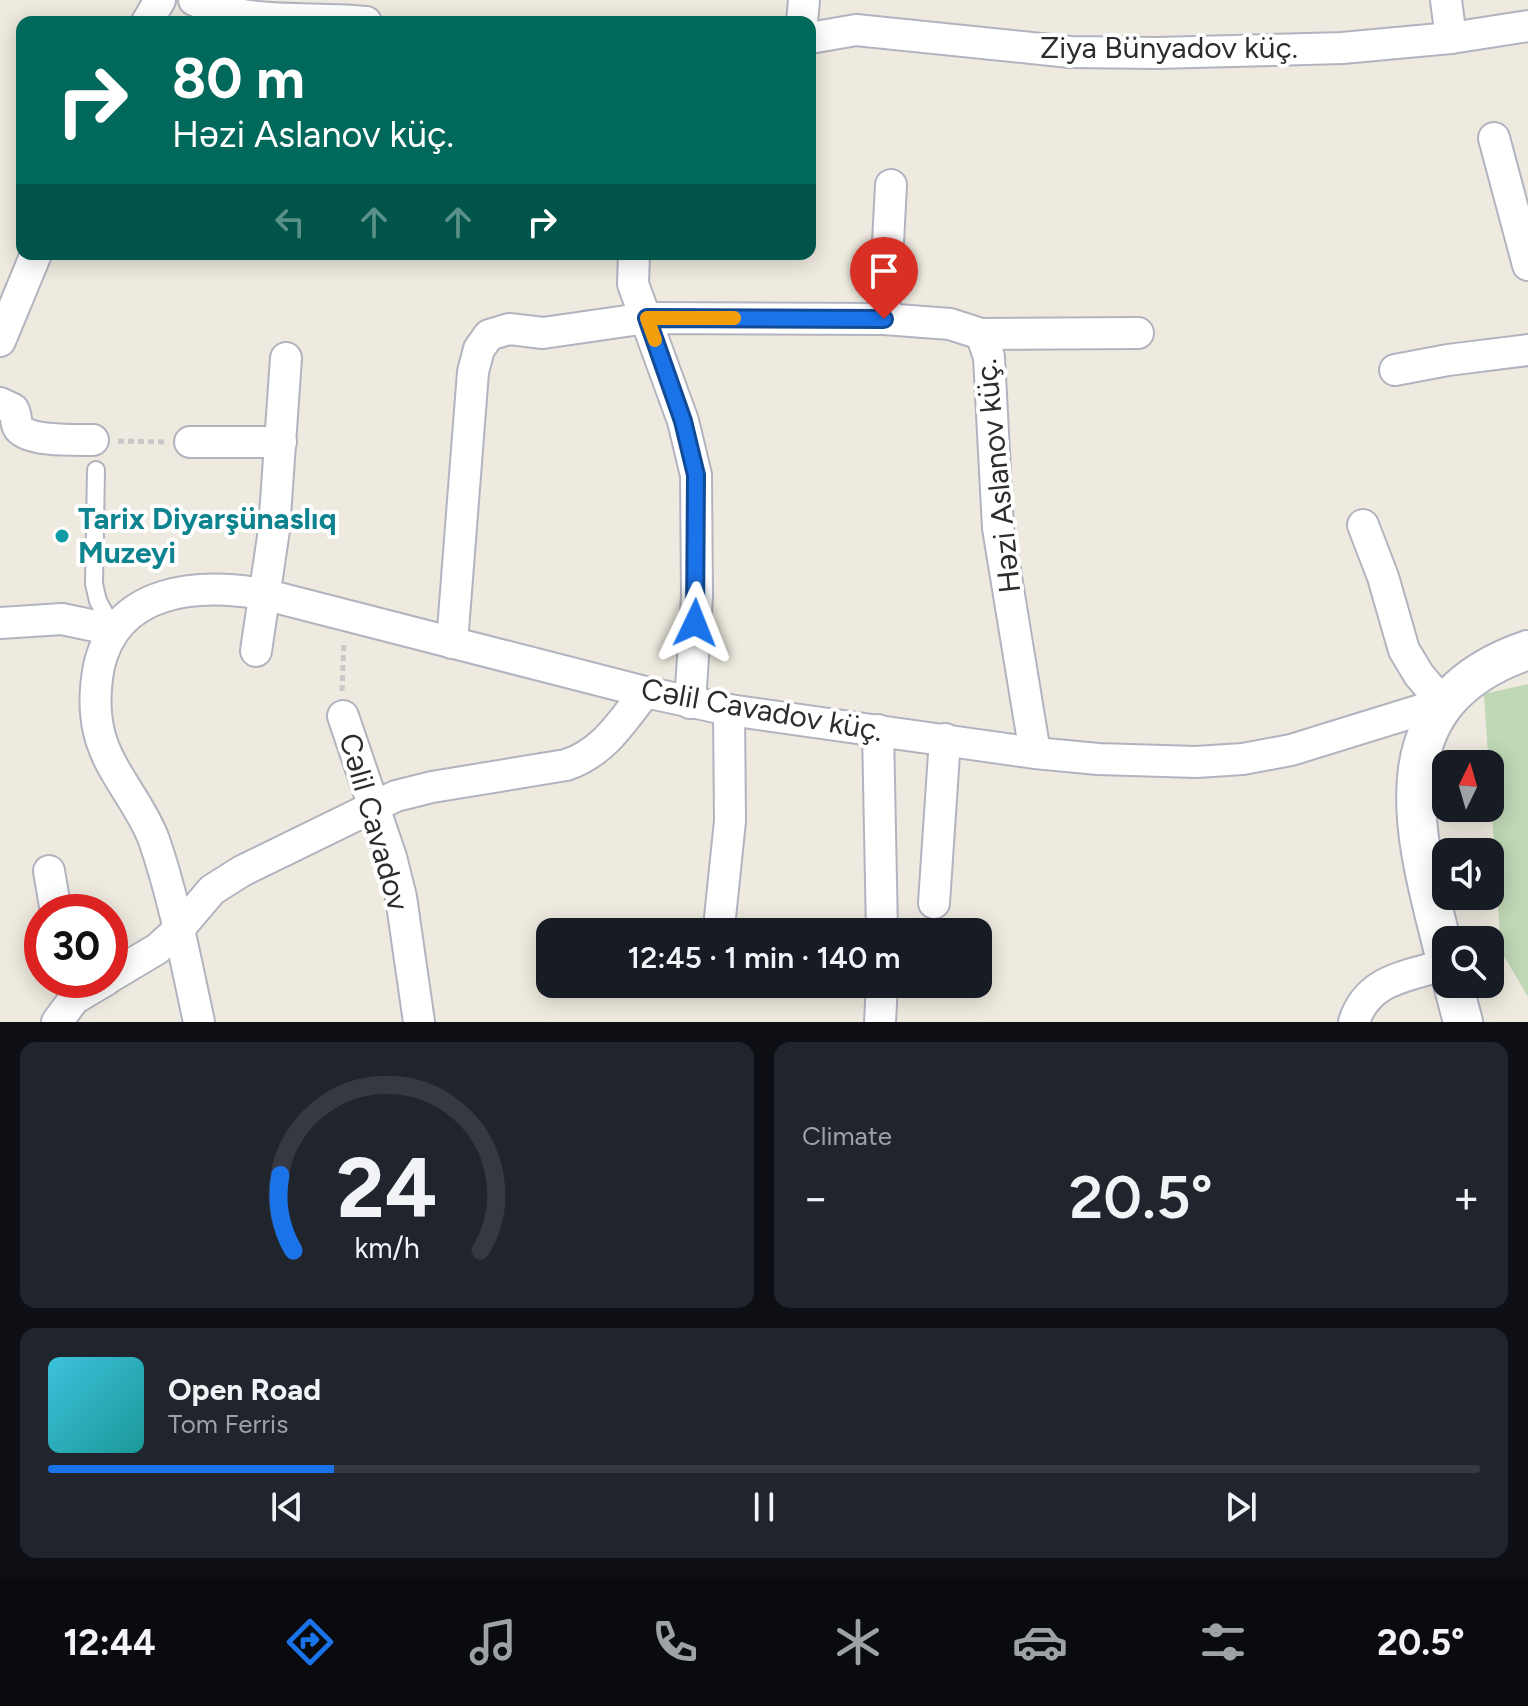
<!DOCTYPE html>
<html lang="en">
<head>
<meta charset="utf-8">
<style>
	:root { --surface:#171b24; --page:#20242c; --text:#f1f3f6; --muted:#9ea1a6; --line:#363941; --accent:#1a73e8 }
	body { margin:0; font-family:Figtree,sans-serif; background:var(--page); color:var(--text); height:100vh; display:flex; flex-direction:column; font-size:30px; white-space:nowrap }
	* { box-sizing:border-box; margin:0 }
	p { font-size:26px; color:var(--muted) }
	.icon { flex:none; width:44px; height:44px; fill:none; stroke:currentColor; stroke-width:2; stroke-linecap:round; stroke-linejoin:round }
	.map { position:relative; height:1022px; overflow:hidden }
	.side { display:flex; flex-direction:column; gap:20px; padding:20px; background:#0d0f14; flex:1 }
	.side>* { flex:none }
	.guide { position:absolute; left:16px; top:16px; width:800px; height:244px; border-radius:16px; box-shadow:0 4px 20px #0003; background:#00695c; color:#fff; overflow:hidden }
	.needle { width:52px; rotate:5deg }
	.buttons { position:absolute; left:1432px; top:750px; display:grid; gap:16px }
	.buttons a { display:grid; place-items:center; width:72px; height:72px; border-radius:16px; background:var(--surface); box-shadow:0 4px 20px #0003; font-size:40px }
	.speed { position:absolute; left:24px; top:894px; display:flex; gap:16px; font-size:40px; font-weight:700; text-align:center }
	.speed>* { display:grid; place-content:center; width:104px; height:104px; border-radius:50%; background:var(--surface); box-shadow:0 4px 20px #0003; line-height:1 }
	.speed .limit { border:12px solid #d22; background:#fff; color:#111 }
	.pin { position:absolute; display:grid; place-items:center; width:68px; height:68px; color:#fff; margin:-82px -34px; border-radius:50% 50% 50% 0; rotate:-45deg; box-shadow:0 0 8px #0007 }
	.pin .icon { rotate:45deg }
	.me { position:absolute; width:88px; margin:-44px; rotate:2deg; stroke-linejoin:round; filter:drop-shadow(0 0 6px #0008) }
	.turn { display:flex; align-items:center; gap:28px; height:168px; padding:0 24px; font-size:36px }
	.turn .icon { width:104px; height:104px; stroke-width:2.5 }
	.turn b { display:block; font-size:56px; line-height:68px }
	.lanes { display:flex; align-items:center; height:76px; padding:0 24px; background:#0003; justify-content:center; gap:40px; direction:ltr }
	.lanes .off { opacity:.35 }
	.big { font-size:60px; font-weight:600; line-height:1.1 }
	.side .widget { flex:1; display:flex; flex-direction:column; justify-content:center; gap:12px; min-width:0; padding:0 28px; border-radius:16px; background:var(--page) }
	.side .dial { align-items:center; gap:0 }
	.dial svg { height:208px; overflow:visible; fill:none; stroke:var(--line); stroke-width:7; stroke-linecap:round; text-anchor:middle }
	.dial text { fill:var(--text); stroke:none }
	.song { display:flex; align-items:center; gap:24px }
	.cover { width:96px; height:96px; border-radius:12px; background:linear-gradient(135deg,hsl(190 70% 55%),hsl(180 70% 35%)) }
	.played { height:8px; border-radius:4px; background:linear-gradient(90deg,var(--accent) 20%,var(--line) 20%) }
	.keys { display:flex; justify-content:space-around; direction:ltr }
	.heat { display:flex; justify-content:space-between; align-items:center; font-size:44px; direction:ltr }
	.side .tiles { flex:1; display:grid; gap:20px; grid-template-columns:1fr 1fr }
	.widget:last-child { grid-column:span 2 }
	.trip { position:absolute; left:536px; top:918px; width:456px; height:80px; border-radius:16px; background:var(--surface); box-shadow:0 4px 20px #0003; font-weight:600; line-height:80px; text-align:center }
	.menu { display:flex; height:128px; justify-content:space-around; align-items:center; background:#090b0e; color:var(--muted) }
	.menu .icon { width:56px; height:56px }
	.menu .selected { color:var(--accent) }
	.menu b { font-size:36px; color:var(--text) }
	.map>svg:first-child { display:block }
</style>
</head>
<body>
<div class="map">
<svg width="1528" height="1022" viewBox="0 0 1528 1022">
	<rect width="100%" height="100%" fill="#eeeadf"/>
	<path fill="#c0d8b6" d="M1528 684V997L1501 951 1484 694Z"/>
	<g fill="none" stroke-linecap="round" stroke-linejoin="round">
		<defs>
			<path id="service" d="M96 470 94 584 98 601 114 630"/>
			<g id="minor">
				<path d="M194 0C246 26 309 16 366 22"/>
				<path d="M1446 0 1451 38"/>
				<path d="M147 22 160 0"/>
				<path d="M802 22 804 0"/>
				<path d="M810 38 856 30 1070 52 1156 53 1342 48 1451 38 1528 26"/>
				<path d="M1494 138 1528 265"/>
				<path d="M634 254 633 284 683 421 696 475 697 596 690 703"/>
				<path d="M884 319 891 185"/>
				<path d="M981 334 1138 333"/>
				<path d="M0 341 36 254"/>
				<path d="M1395 370 1448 360 1528 350"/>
				<path d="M0 403 13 409C17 415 15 421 18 427 25 442 78 440 93 440"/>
				<path d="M190 442H281"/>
				<path d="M0 623 62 619 114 630"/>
				<path d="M452 643 473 372 479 349 489 335 509 329 543 333 647 318 884 319 950 324 981 334 989 357 998 528 1035 753"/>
				<path d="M256 651 274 530 286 358"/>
				<path d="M343 716 391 857 401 897 419 1022"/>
				<path d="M878 730 882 932"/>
				<path d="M49 871 56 912"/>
				<path d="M934 903 945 739"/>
				<path d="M719 927 730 821 729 710"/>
				<path d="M110 977 157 949 178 930 212 890 242 871 373 807 396 796 432 787 566 765C603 753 622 722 645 692"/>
				<path d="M57 1022 74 999 106 980"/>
				<path d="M199 1022C186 962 174 898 154 840 140 802 108 771 99 732 94 711 95 687 99 666 117 588 198 583 263 594L645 692 729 710 1035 753 1098 759 1196 762 1243 759 1291 750 1443 703 1419 675 1404 650 1383 577 1363 525"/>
				<path d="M880 1022 882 984"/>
				<path d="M1354 1022C1368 978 1407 977 1446 964"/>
			</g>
			<g id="tertiary">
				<path d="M1446 960C1415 837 1372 703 1528 650"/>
				<path d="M1453 984 1463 1022"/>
			</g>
		</defs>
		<use href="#service" stroke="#b3b3c0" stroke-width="20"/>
		<use href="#minor" stroke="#b3b3c0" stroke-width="34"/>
		<use href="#tertiary" stroke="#b3b3c0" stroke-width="42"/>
		<g stroke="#c8c8c8" stroke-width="5" stroke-dasharray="6 4" stroke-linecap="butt">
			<path d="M118 441 164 442"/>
			<path d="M342 691 344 641"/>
		</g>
		<use href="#service" stroke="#fff" stroke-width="16"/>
		<use href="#minor" stroke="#fff" stroke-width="30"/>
		<use href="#tertiary" stroke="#fff" stroke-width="38"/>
	</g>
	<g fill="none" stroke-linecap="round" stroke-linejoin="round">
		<defs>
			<path id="route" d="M695 623 696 475 683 421 647 318 884 319"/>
		</defs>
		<use href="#route" stroke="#114b97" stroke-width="20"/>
		<use href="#route" stroke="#1a73e8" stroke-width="14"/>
		<path stroke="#f59e0b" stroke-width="14" d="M655 340 647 318H734"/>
	</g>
	<circle fill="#0f9aa8" stroke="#fff" stroke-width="3" cx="62" cy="536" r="8"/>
	<g text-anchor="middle" stroke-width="8" stroke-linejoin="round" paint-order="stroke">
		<g font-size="30" fill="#2d2d2d" stroke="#fff">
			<text x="1169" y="58">Ziya Bünyadov küç.</text>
			<text transform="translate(998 476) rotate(-96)" y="10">Həzi Aslanov küç.</text>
			<text transform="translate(762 710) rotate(10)" y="10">Cəlil Cavadov küç.</text>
			<text transform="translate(374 822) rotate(74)" y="10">Cəlil Cavadov</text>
		</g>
		<g font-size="30" font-weight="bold" fill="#0d838f" stroke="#fff" text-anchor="start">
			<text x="78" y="529">Tarix Diyarşünaslıq<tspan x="78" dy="34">Muzeyi</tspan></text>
		</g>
	</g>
</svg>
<div class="buttons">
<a><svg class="needle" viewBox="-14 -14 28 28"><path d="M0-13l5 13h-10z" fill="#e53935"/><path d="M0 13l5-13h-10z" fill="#9ea1a6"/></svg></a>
<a><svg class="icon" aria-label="sound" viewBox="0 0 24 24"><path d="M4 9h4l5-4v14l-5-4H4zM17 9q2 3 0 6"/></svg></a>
<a><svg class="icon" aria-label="search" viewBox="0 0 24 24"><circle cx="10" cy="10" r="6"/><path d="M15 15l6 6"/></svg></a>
</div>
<div class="speed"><div class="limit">30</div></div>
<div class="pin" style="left:884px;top:319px;background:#d93025"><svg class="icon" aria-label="arrive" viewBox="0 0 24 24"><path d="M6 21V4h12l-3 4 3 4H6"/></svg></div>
<svg class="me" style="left:695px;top:623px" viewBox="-20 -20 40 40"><path d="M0-17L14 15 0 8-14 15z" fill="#1a73e8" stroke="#fff" stroke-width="4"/></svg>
<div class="trip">12:45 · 1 min · 140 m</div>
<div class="guide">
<div class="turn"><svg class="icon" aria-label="right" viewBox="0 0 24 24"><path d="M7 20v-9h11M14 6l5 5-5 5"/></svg><div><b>80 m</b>Həzi Aslanov küç.</div></div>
<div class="lanes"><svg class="icon off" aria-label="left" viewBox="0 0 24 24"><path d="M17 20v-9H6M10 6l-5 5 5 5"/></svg><svg class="icon off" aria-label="ahead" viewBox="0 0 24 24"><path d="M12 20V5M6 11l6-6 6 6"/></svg><svg class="icon off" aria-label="ahead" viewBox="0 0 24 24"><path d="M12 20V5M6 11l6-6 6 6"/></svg><svg class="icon" aria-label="right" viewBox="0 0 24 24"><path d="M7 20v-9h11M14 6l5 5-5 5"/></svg></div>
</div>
</div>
<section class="side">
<div class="tiles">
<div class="widget dial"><svg viewBox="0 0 100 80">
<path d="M14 69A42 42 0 1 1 86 69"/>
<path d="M14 69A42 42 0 0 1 9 40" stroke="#1a73e8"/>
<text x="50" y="56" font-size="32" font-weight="700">24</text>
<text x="50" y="72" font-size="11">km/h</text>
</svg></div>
<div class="widget"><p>Climate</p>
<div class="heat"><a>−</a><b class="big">20.5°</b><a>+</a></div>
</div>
<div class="widget">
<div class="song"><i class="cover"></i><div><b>Open Road</b><p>Tom Ferris</p></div></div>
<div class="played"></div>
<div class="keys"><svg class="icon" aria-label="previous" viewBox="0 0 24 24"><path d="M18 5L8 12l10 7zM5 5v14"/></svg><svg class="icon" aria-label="pause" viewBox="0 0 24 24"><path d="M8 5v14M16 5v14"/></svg><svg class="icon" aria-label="next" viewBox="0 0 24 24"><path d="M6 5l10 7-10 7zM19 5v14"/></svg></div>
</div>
</div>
</section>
<nav class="menu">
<b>12:44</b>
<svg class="icon selected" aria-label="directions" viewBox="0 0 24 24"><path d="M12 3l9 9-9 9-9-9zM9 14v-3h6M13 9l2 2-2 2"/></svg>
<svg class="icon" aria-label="music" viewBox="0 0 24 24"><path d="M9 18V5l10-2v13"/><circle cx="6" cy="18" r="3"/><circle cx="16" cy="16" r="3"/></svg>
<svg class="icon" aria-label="phone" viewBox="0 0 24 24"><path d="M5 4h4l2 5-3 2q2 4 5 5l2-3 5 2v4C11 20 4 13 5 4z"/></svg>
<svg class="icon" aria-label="climate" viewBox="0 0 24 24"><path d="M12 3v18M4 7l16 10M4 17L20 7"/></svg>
<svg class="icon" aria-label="car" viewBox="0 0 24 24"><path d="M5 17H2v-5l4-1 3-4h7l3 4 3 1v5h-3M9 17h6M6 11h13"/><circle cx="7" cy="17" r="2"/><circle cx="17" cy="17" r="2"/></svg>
<svg class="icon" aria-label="filters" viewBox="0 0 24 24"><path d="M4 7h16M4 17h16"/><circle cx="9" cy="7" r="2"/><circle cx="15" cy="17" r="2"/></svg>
<b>20.5°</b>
</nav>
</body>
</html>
